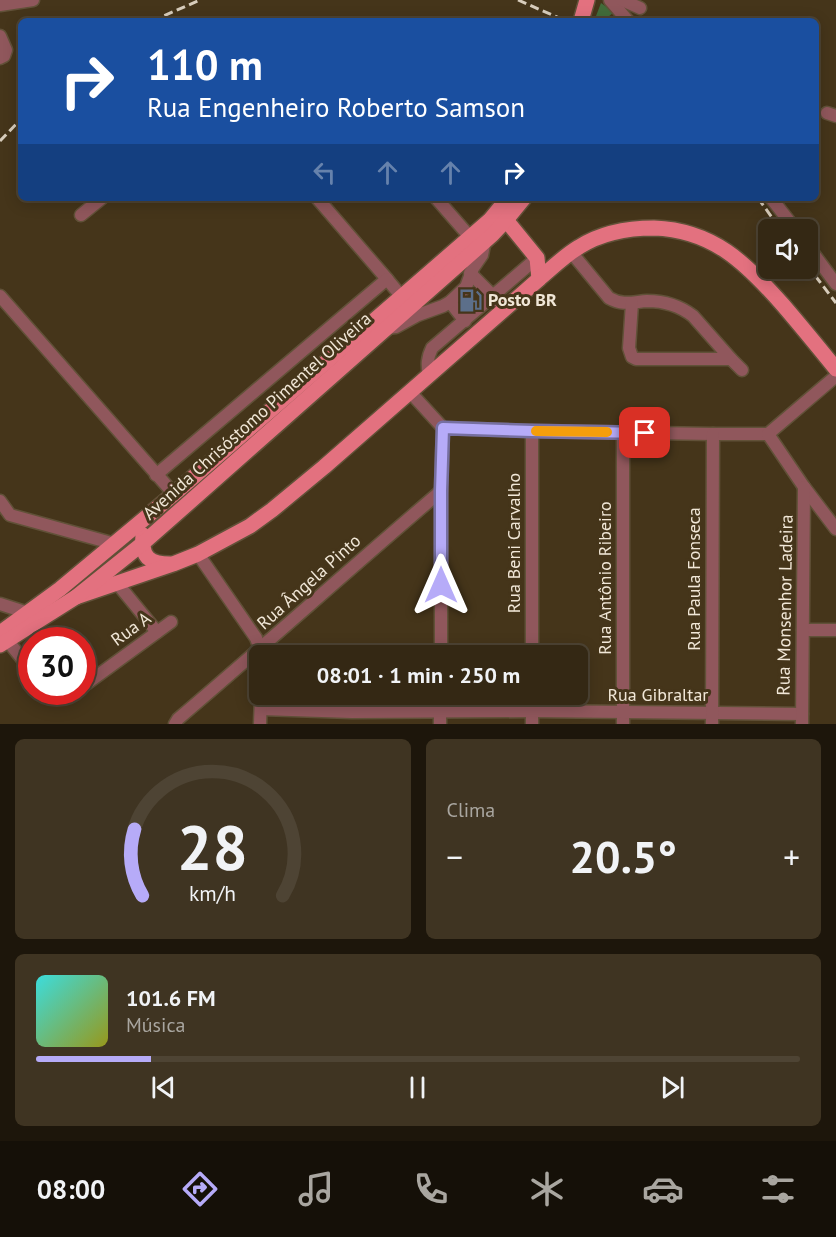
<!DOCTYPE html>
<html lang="pt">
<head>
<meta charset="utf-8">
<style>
	:root { --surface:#342814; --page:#3f3422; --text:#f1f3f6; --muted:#a9a6a0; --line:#4e4434; --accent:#b6abf8 }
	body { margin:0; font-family:"PT Sans",sans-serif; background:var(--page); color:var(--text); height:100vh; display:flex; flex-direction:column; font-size:22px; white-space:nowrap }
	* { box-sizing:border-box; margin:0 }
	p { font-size:20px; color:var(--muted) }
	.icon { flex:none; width:33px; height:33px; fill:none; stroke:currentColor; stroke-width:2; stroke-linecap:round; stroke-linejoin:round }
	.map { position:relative; height:724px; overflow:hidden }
	.sheet { display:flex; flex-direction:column; gap:15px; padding:15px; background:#1d160b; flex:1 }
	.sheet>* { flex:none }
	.guide { position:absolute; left:18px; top:18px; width:801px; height:183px; border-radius:9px; box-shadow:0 3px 15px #0003,0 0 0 2px var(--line); background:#1a4fa0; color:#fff; overflow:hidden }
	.buttons { position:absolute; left:758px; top:219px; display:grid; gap:12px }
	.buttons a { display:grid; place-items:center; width:60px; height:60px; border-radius:9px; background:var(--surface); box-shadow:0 3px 15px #0003,0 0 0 2px var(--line); font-size:30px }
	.speed { position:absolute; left:18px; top:627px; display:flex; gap:12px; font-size:30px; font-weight:700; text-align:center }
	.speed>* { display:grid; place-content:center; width:78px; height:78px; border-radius:50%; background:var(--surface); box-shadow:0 3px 15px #0003,0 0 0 2px var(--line); line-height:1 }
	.speed .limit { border:9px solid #d22; background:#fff; color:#111 }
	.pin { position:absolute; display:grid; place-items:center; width:51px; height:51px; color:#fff; margin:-26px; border-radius:12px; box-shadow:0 3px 9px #0006 }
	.me { position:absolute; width:66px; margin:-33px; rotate:0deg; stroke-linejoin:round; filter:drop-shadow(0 0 4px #0008) }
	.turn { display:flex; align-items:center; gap:21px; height:126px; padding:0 30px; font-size:27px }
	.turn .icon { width:78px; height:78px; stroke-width:2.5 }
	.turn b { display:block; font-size:42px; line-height:51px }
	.lanes { display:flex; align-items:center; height:57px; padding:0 30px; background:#0003; justify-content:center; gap:30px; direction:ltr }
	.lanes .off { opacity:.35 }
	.big { font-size:45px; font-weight:700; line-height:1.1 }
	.sheet .widget { flex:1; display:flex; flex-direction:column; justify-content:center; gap:9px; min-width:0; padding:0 21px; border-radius:9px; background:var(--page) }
	.sheet .dial { align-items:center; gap:0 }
	.dial svg { height:156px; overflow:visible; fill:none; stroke:var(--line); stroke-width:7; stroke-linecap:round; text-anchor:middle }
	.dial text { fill:var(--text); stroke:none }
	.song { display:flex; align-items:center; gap:18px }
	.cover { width:72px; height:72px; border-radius:9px; background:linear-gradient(135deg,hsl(180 70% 55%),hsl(60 70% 35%)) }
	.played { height:6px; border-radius:3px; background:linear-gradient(90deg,var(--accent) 15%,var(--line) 15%) }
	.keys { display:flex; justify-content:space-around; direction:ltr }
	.heat { display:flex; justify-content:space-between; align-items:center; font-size:33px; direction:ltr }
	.sheet .tiles { flex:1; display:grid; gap:15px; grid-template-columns:1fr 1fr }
	.widget:last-child { grid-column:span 2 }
	.trip { position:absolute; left:249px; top:645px; width:339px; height:60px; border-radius:9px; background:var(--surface); box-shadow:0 3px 15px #0003,0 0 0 2px var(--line); font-weight:700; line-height:60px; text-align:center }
	.tabs { display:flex; height:96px; justify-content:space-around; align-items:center; background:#151008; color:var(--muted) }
	.tabs .icon { width:42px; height:42px }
	.tabs .active { color:var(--accent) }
	.tabs b { font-size:27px; color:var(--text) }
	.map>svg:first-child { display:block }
</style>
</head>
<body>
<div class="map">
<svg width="836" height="724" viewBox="0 0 836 724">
	<rect width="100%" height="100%" fill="#45351a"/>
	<path fill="#426c3a" d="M601 3 614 12 607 18 596 16Z"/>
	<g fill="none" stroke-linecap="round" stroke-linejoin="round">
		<defs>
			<g id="minor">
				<path d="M610 0 628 21"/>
				<path d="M622 0 640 8"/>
				<path d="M0 5 33 0"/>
				<path d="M0 36 6 50 4 56 0 58"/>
				<path d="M827 113 836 116"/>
				<path d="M317 198 387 279"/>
				<path d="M436 198 470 237"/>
				<path d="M771 198 796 230"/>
				<path d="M81 215 102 198"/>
				<path d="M807 245 836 284"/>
				<path d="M571 252 609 298C623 306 633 302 647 301 664 301 680 306 693 316L731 359 742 370"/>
				<path d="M470 273 498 301"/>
				<path d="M0 296 174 494"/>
				<path d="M450 302 465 321"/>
				<path d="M632 303 629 348 632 357 636 359H731"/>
				<path d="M386 328 396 327 418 315 443 306 450 302 466 287 473 268 482 255 485 240"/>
				<path d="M429 376C427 365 427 358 432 348L537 258"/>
				<path d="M410 392 443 428 532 431 713 434H768L836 376"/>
				<path d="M623 432V724"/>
				<path d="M768 434 804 487 836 529"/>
				<path d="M156 475 387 279 401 296"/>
				<path d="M0 501 10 515 115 544"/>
				<path d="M198 554 256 638 260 649V654"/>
				<path d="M117 583 157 632"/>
				<path d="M0 604 28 613"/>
				<path d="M803 630H836"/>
				<path d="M7 640 32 671"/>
				<path d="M441 656V491L443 428"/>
				<path d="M532 656V431"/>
				<path d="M82 687 171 622"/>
				<path d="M48 692C56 702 67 698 76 692"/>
				<path d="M532 694V724"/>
				<path d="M261 709 352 712 532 711 802 714"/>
				<path d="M175 724 178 719C266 644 353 566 441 491"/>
				<path d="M260 724 261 694"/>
				<path d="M440 724V694"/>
				<path d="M712 724 713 434"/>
				<path d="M802 724 804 487"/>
			</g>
			<g id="major">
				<path d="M581 21 587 0"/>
				<path d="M498 218 506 220 537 258 539 279"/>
				<path d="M143 535C141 557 149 564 170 564"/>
				<path d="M76 597 173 564 198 554 250 526 272 510 324 467 539 279C552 268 564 256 579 247 601 233 628 228 654 228 713 230 746 263 783 305 801 326 819 348 836 369"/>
				<path d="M0 633 60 589 174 494 490 220 508 198"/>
				<path d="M0 645 76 597 142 544 492 235 506 220 524 198"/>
			</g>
		</defs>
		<use href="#minor" stroke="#615138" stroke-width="15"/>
		<use href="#major" stroke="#615138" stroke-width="18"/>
		<use href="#minor" stroke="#90575c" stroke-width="12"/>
		<use href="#major" stroke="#e3717f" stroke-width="15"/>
		<g stroke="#d8cdbc" stroke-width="3" stroke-dasharray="9 4.5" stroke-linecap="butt">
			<path d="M518 0 566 21"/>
			<path d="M152 21 200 0"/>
			<path d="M0 141 21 119"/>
			<path d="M758 198 781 230"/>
			<path d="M807 265 836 303"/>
		</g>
	</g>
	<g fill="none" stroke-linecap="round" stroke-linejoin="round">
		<defs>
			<path id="route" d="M441 585V491L443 428 532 431 645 433"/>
		</defs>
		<use href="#route" stroke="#766fa1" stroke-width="15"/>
		<use href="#route" stroke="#b6abf8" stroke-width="10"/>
		<path stroke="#f59e0b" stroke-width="10" d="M536 431 607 432"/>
	</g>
	<defs>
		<symbol id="fuel-bare" viewBox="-9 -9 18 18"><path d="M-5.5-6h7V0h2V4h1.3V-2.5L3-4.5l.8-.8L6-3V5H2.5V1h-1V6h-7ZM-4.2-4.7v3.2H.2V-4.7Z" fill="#5c6f8a" stroke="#45351a" stroke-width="2.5" paint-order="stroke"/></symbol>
	</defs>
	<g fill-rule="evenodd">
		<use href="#fuel-bare" x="454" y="284" width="33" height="33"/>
	</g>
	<g text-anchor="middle" stroke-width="6" stroke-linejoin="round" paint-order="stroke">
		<g font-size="18" font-weight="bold" fill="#f1e7d7" stroke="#45351a" text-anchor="start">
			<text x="488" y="306">Posto BR</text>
		</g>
		<g font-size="18" fill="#f1e7d7" stroke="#45351a">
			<text transform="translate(257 416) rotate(-42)" y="6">Avenida Chrisóstomo Pimentel Oliveira</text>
			<text transform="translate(514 543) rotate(-90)" y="6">Rua Beni Carvalho</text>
			<text transform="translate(605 578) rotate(-90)" y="6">Rua Antônio Ribeiro</text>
			<text transform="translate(694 579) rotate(-90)" y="6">Rua Paula Fonseca</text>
			<text transform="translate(309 582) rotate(-42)" y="6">Rua Ângela Pinto</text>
			<text transform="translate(785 605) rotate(-89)" y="6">Rua Monsenhor Ladeira</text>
			<text transform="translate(131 629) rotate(-36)" y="6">Rua A</text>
			<text x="658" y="701">Rua Gibraltar</text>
		</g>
	</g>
</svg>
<div class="buttons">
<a><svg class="icon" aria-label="sound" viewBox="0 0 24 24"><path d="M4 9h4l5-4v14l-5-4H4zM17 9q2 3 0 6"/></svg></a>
</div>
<div class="speed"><div class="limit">30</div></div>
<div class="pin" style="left:645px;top:433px;background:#d93025"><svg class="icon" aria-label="arrive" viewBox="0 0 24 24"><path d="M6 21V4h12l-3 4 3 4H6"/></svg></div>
<svg class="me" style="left:441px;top:585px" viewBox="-20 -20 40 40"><path d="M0-17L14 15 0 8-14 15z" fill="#b6abf8" stroke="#fff" stroke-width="4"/></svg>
<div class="trip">08:01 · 1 min · 250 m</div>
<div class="guide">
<div class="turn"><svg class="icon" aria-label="right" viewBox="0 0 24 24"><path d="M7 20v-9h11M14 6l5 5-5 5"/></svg><div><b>110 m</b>Rua Engenheiro Roberto Samson</div></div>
<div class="lanes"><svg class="icon off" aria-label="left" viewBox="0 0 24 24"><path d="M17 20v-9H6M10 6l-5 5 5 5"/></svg><svg class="icon off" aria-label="ahead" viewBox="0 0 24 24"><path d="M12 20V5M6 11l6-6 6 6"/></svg><svg class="icon off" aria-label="ahead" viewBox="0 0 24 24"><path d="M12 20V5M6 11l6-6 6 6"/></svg><svg class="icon" aria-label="right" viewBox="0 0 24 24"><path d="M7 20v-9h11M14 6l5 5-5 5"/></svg></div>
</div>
</div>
<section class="sheet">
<div class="tiles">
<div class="widget dial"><svg viewBox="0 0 100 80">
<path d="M14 69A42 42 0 1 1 86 69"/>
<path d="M14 69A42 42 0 0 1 10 35" stroke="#b6abf8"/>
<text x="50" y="56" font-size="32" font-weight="700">28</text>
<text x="50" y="72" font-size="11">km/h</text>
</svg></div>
<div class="widget"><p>Clima</p>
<div class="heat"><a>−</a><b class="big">20.5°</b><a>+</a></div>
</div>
<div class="widget">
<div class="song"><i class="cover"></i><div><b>101.6 FM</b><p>Música</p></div></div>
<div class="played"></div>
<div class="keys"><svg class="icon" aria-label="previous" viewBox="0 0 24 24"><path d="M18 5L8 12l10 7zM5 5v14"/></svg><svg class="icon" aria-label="pause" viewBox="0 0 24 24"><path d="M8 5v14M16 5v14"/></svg><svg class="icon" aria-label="next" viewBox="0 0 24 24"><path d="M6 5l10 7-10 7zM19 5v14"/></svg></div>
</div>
</div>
</section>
<nav class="tabs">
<b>08:00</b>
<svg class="icon active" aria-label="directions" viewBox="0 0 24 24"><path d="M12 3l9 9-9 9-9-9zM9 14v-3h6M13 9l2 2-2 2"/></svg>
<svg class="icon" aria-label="music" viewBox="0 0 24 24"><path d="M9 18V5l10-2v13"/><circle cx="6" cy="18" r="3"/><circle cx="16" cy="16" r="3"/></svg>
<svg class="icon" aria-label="phone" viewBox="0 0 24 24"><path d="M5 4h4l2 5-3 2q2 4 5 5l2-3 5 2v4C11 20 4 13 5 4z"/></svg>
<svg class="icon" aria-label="climate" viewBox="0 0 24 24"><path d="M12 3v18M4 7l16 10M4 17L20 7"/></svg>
<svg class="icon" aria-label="car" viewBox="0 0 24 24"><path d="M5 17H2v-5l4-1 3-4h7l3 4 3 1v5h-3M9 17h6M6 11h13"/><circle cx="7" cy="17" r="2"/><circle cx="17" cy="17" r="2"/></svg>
<svg class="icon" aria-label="filters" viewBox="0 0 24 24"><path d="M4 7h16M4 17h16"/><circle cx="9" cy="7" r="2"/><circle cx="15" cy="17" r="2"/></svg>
</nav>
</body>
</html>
